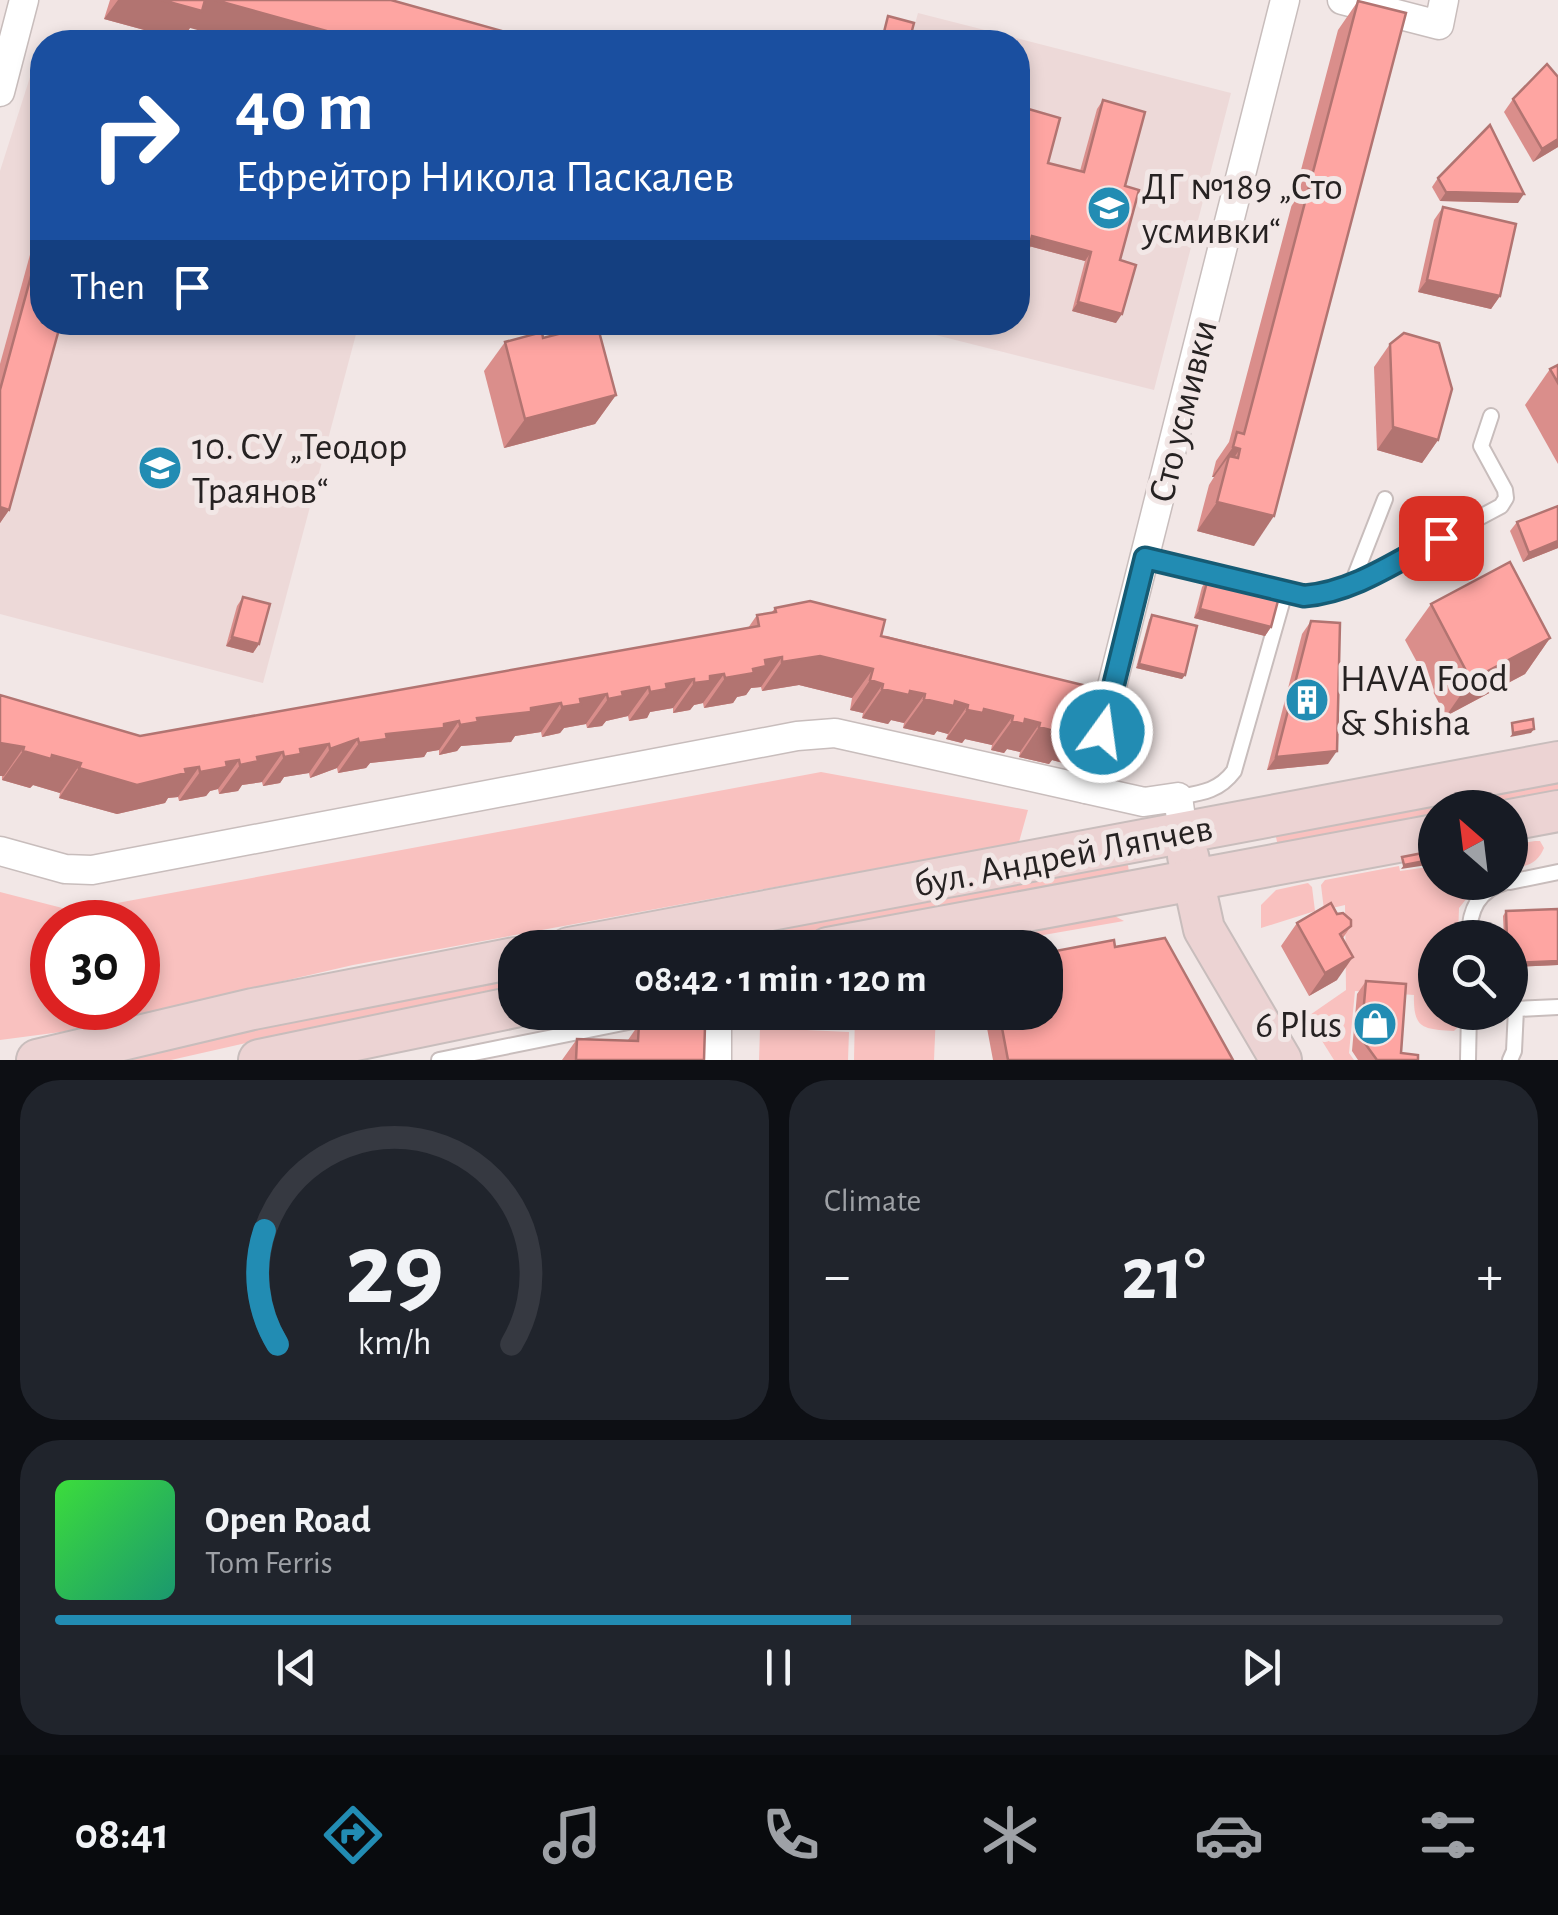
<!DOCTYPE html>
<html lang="en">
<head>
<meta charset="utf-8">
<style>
	:root { --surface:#171b24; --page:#20242c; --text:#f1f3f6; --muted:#9ea1a6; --line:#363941; --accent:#228cb3 }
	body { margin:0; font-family:"Alegreya Sans",sans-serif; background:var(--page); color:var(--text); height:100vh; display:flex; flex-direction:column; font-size:38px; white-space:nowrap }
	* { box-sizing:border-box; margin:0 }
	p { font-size:32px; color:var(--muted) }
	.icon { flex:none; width:55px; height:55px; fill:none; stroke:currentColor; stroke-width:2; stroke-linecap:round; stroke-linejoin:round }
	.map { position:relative; height:1060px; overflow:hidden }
	.panel { display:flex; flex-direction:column; gap:20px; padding:20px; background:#0d0f14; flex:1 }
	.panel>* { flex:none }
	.top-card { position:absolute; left:30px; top:30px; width:1000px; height:305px; border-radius:40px; box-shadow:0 5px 15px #0003; background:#1a4fa0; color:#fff; overflow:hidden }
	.needle { width:65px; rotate:332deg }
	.fabs { position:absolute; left:1418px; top:790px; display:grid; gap:20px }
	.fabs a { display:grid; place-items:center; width:110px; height:110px; border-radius:50%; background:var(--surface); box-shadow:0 5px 15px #0003; font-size:50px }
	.speed { position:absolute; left:30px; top:900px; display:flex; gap:20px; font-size:50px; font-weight:700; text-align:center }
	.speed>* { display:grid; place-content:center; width:130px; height:130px; border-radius:50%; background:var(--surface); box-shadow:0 5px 15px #0003; line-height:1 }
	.speed .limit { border:15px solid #d22; background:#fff; color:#111 }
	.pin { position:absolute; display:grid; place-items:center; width:85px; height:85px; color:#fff; margin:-42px; border-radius:20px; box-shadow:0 5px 15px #0006 }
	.me { position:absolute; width:110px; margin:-55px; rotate:14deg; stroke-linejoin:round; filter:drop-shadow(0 0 8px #0008) }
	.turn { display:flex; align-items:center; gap:35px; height:210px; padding:0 40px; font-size:45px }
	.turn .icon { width:130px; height:130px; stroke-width:2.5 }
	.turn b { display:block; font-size:70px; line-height:85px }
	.then { display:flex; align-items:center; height:95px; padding:0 40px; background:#0003; gap:20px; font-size:38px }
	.big { font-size:75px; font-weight:600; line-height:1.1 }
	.panel .tile { flex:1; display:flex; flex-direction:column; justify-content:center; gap:15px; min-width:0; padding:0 35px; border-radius:40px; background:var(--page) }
	.panel .dial { align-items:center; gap:0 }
	.dial svg { height:260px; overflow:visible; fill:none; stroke:var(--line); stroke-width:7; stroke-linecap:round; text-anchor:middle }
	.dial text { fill:var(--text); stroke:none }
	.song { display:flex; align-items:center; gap:30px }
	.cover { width:120px; height:120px; border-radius:15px; background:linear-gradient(135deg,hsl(120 70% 55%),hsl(160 70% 35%)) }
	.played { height:10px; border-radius:5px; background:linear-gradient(90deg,var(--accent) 55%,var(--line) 55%) }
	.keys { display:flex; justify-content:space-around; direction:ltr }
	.heat { display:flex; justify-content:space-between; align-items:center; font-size:55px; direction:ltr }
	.panel .tiles { flex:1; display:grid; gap:20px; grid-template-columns:1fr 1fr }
	.tile:last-child { grid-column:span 2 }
	.trip { position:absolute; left:498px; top:930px; width:565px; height:100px; border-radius:40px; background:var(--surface); box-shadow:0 5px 15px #0003; font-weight:600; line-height:100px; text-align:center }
	.tab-bar { display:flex; height:160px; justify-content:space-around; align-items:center; background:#090b0e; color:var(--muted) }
	.tab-bar .icon { width:70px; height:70px }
	.tab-bar .active { color:var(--accent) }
	.tab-bar b { font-size:45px; color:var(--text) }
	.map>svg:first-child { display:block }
</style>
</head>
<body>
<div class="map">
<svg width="1558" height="1060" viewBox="0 0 1558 1060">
	<rect width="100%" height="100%" fill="#f2e7e6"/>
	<g fill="#edd9d8">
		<path d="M918 13 1231 93 1154 390 888 323 1018 322V42H910Z"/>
		<path d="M32 71 42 74V322L359 323 263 683 0 614V171Z"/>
	</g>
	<g fill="#f9c1bf" fill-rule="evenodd">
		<path d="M821 772 1028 810 1019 842 353 965 61 1032 0 1040V892L74 911ZM52 922H138V1008H52Z"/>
		<path d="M1558 779V792L1479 807 1435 808V816L1278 847 1275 832Z"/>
		<path d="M1535 841H1540L1544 848C1538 863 1526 868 1510 867V845Z"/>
		<path d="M1127 860 1130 877 749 947 664 948Z"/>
		<path d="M1399 866 1400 871 1435 866V882L1479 883 1459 908 1458 937 1435 938V1012L1457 1013V1028L1454 1031C1423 1029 1413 1029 1414 995L1355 991 1349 1053 1354 1060H1334L1307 1017 1346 990 1345 905 1324 910 1321 885 1325 880Z"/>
		<path d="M1308 883 1312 887 1315 911 1261 928V905L1276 890Z"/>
		<path d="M1111 914 1124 921 969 948 974 940Z"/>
		<path d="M515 975V991L299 1031 171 1060H108L297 1017Z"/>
		<path d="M855 1013H936L934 1060H854Z"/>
		<path d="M760 1028 849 1032 848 1060H759Z"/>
	</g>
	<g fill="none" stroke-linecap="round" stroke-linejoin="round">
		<defs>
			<g id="lane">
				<path d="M1145 558 1304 596 1328 594 1351 586 1501 506 1506 498 1505 490 1481 446 1491 416"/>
				<path d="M1351 586 1385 499"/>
				<path d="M1178 797C1202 793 1219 791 1234 771L1285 592"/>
				<path d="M1510 882 1558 872"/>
				<path d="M1469 938C1469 910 1478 890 1506 882"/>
				<path d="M439 1060 678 1012"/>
				<path d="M1468 1060 1469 1012"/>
				<path d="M1510 1060 1514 1051 1516 1009 1558 1007"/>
			</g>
			<g id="street">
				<path d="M1342 0 1439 25 1444 0"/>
				<path d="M0 92 24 0"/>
				<path d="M1086 789 1285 0"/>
				<path d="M0 851 65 869 92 870 797 736 835 733 1144 802 1178 797 1183 833"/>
				<path d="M717 1060V1012"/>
			</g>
			<g id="secondary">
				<path d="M1510 820 1558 811"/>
				<path d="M1188 856 1204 929 1281 1060"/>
				<path d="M569 948 1558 762"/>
				<path d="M828 948 1435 835"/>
				<path d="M37 1060 253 1009 515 958"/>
				<path d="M259 1060 515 1007"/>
			</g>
		</defs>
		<use href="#lane" stroke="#c8bdbc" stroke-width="18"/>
		<use href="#street" stroke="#c8bdbc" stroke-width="31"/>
		<use href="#secondary" stroke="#c8bdbc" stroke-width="44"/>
		<use href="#lane" stroke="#fff" stroke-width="14"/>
		<use href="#street" stroke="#fff" stroke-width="28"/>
		<use href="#secondary" stroke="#ecd3d3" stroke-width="40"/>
	</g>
	<g fill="#da8e8b">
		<path d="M110 0H391L190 28 181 40 104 19Z"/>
		<path d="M1358 1 1254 546 1197 531 1209 485 1214 477H1212L1216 461 1229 442 1338 30Z"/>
		<path d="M1513 99 1558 147 1533 162 1504 112Z"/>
		<path d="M1103 100 1125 186 1116 323 1072 311 1085 261 1029 246 1048 163 1080 171 1097 109Z"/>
		<path d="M1438 178 1518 203 1440 201 1432 187Z"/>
		<path d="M1443 207 1500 296 1491 309 1418 292 1434 220Z"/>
		<path d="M42 211V322L9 510 0 523V364Z"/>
		<path d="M543 338 616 395 595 424 504 448 484 371 505 342Z"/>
		<path d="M1390 344 1438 440 1422 463 1377 450 1374 367Z"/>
		<path d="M1558 365V464L1525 405 1550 369Z"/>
		<path d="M1558 506V548L1523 562 1510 531 1517 522Z"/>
		<path d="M1208 578 1271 627 1265 636 1194 618 1202 587Z"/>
		<path d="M243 597 259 644 253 653 226 646 237 606Z"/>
		<path d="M1431 604 1550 638 1525 674 1446 716 1405 640Z"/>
		<path d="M775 608 1099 689 1067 764 1052 760 1049 764 1019 757 1020 752 1007 749 1004 753 991 750 992 745 965 739 962 743 946 739 948 734 937 731 934 735 903 728 904 723 891 720 888 724 862 718 863 713 850 710 852 698 799 685 762 691 761 687 751 688 746 695 737 697 733 703 704 708 703 703 694 705 690 710 673 713V708L650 712 647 718 629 721 628 716 606 721 602 726 587 728 586 724 564 728 560 733 542 737 541 732 515 736 511 742 461 746 457 751 439 755V750L427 752 424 757 370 763 366 768 338 773 337 768 310 778 309 773 284 777 280 783 263 786 262 782 242 785 238 791 219 794 218 789 210 791 206 796 179 801 178 797 168 798 165 803 117 814 59 798 60 793 33 785 30 788 2 780 0 695 140 736 748 628 757 615 772 612Z"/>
		<path d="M1152 615 1185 675 1182 679 1136 668 1149 620Z"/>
		<path d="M1311 621 1328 764 1267 770 1302 634Z"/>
		<path d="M1558 909V965L1510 967V938H1504L1503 916 1506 911Z"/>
		<path d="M1337 914 1351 926 1343 938 1337 980 1309 996 1281 946 1297 923Z"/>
		<path d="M1115 947 1233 1060H993L984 1012H1045Z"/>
		<path d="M1366 981 1401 1053 1418 1060H1358L1352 1051 1357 994Z"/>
		<path d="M639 1024 704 1060H562L577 1039 628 1040Z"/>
	</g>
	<g fill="#b27471">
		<path d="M118 0H215L366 42H242L190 28 181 40 104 19Z"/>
		<path d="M883 36 909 42H889L880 40Z"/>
		<path d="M1558 139V147L1533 162 1542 149Z"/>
		<path d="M1446 192 1524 194 1518 203 1440 201Z"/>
		<path d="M1032 236 1091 252 1085 261 1025 245Z"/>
		<path d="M1427 280 1500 296 1491 309 1418 292Z"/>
		<path d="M1078 302 1122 314 1116 323 1072 311Z"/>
		<path d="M616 395 595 424 504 448 525 419Z"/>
		<path d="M1393 427 1438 440 1422 463 1377 450Z"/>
		<path d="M1233 447 1240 449 1225 471 1229 456 1214 477H1212Z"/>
		<path d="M1217 502 1274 516 1254 546 1197 531Z"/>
		<path d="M0 507 9 510 0 523Z"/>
		<path d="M1558 541V548L1523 562 1529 553Z"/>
		<path d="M1200 609 1271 627 1265 636 1194 618Z"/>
		<path d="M232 637 259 644 253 653 226 646Z"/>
		<path d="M1550 638 1525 674 1446 716 1471 680Z"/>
		<path d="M820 656 873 669 852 698 799 685 762 691 782 662Z"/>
		<path d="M782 657 761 687 751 688 746 695 737 697 733 703 704 708 725 678 753 669 765 660Z"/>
		<path d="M1139 664 1185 675 1182 679 1136 668Z"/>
		<path d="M724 674 703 703 694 705 690 710 673 713 694 683 710 676Z"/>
		<path d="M694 679 673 708 650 712 647 718 629 721 650 692 666 684Z"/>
		<path d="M870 680 883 684 863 713 850 710Z"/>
		<path d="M649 687 628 716 606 721 602 726 587 728 608 699 622 692Z"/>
		<path d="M882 689 910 691 925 694 904 723 891 720 888 724 862 718Z"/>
		<path d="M607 694 586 724 564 728 560 733 542 737 562 707 580 699Z"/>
		<path d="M924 699 955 701 968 705 948 734 937 731 934 735 903 728Z"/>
		<path d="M561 703 541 732 515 736 511 742 461 746 457 751 439 755 460 725 477 718Z"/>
		<path d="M984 709 1013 716 992 745 965 739 962 743 946 739 967 710Z"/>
		<path d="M1025 719 1040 723 1020 752 1007 749 1004 753 991 750 1012 721Z"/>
		<path d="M459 721 439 750 427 752 424 757 370 763 366 768 338 773 359 743 386 734Z"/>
		<path d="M1039 727 1071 730 1087 734 1067 764 1052 760 1049 764 1019 757Z"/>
		<path d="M1534 729 1531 733 1510 737 1513 733Z"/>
		<path d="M358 739 337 768 310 778 330 749Z"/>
		<path d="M0 743 24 747 4 776H0Z"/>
		<path d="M329 744 309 773 284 777 280 783 263 786 284 757 300 749Z"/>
		<path d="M23 751 52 755 81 763 60 793 33 785 30 788 2 780Z"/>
		<path d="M1337 751 1328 764 1267 770 1276 757Z"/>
		<path d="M283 752 262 782 242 785 238 791 219 794 240 765 257 757Z"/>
		<path d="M239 760 218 789 210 791 206 796 179 801 200 772 226 762Z"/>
		<path d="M199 767 178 797 168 798 165 803 117 814 59 798 79 768 185 769Z"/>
		<path d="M1430 860 1427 865 1401 869 1404 865Z"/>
		<path d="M1353 957 1337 980 1309 996 1325 973Z"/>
		<path d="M1558 961V965L1510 967V963Z"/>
	</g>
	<g fill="#fea5a2" stroke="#b27471" stroke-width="2.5">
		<path d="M162 0H205L202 11Z"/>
		<path d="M215 0H391L541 42H366Z"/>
		<path d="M1358 1 1406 13 1274 516 1217 502 1229 456 1238 458 1240 449 1233 447 1237 432 1244 434Z"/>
		<path d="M888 16 914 23 909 42 883 36Z"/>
		<path d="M1547 64 1558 77V139L1542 149 1513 99Z"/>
		<path d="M1103 100 1145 112 1125 186 1139 190 1120 260 1136 265 1122 314 1078 302 1091 252 1032 236 1018 288V106L1060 118 1048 163 1084 172Z"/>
		<path d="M1490 125 1524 194 1446 192 1438 178Z"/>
		<path d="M1443 207 1516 224 1500 296 1427 280Z"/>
		<path d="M42 236V322H61L9 510 0 507V390Z"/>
		<path d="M597 324 616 395 525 419 505 342 542 332 543 338Z"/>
		<path d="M1404 333 1439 343 1452 389 1438 440 1393 427 1390 344Z"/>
		<path d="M1558 365V383L1550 369Z"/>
		<path d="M1558 506V541L1529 553 1517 522Z"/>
		<path d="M1510 562 1550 638 1471 680 1431 604Z"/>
		<path d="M1208 578 1279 597 1271 627 1200 609Z"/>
		<path d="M243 597 270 604 259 644 232 637Z"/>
		<path d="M810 601 885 620 881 636 1099 689 1087 734 1071 730 1069 735 1039 727 1040 723 1025 719 1024 724 1012 721 1013 716 984 709 983 713 967 710 968 705 955 701 954 706 924 699 925 694 910 691 909 695 882 689 883 684 870 680 873 669 820 656 782 662V657L765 660 766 666 753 669 754 673 725 678 724 674 710 676V681L694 683V679L666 684 667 689 650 692 649 687 622 692 623 696 608 699 607 694 580 699 581 704 562 707 561 703 531 708V712L477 718 478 722 460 725 459 721 444 724V728L386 734 387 739 359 743 358 739 330 749 329 744 300 749 301 754 284 757 283 752 257 757 258 761 240 765 239 760 226 762 227 767 200 772 199 767 185 769 186 773 137 785 79 768 81 763 52 755 51 759 23 751 24 747 0 743V695L140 736 759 626 757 615 776 612 775 608Z"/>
		<path d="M1152 615 1197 626 1185 675 1139 664Z"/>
		<path d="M1311 621 1340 623 1337 751 1276 757Z"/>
		<path d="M1533 719 1534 729 1513 733 1512 723Z"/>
		<path d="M1428 852 1430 860 1404 865 1402 857Z"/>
		<path d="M1331 903 1337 914 1343 913 1351 920V926L1340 934 1353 957 1325 973 1297 923Z"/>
		<path d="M1558 909V961L1510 963V938H1507L1506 911Z"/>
		<path d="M1165 938 1233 1060H1008L999 1012H1045V953L1114 940 1115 947Z"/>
		<path d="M1366 981 1406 984 1401 1053 1418 1055V1060H1377L1361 1038Z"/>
		<path d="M639 1024 705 1026 704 1060H576L577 1039 638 1041Z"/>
	</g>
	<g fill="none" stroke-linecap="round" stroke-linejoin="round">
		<defs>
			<path id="route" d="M1102 732 1145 558 1304 596C1354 592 1397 561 1441 538"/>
		</defs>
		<use href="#route" stroke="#165b74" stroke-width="25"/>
		<use href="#route" stroke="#228cb3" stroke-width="18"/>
	</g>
	<defs>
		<symbol id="school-disc" viewBox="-11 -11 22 22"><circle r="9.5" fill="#228cb3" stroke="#f2e7e6"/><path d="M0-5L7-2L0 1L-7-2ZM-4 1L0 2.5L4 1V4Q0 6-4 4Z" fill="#fff"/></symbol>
		<symbol id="building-disc" viewBox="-11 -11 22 22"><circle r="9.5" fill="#228cb3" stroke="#f2e7e6"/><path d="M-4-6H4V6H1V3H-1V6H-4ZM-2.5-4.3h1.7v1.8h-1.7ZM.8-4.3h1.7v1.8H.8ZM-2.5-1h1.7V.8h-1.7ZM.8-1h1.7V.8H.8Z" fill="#fff"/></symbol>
		<symbol id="shop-disc" viewBox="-11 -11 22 22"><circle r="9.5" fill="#228cb3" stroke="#f2e7e6"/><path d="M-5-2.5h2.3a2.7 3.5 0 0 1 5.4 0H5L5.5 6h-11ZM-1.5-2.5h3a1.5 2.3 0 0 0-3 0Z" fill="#fff"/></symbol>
	</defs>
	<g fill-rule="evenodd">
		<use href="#school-disc" x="1084" y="183" width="50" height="50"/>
		<use href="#school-disc" x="135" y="443" width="50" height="50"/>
		<use href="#building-disc" x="1282" y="675" width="50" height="50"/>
		<use href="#shop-disc" x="1350" y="999" width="50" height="50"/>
	</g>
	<g text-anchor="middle" stroke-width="10" stroke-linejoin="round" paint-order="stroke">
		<g font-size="38" fill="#262222" stroke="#f2e7e6" text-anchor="start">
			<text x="1142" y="199">ДГ №189 „Сто<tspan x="1142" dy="44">усмивки“</tspan></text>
			<text x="192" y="459">10. СУ „Теодор<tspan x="192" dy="44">Траянов“</tspan></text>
			<text x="1340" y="691">HAVA Food<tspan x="1340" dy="44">&amp; Shisha</tspan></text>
			<text x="1342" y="1037" text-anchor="end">6 Plus</text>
		</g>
		<g font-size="38" fill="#262222" stroke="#f2e7e6">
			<text transform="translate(1182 411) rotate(-76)" y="13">Сто усмивки</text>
			<text transform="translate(1063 855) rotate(-11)" y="13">бул. Андрей Ляпчев</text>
		</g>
	</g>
</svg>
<div class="fabs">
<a><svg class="needle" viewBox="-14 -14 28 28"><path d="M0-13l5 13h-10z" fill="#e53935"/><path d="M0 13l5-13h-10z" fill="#9ea1a6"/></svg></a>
<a><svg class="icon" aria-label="search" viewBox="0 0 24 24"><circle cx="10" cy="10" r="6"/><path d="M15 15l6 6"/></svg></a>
</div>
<div class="speed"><div class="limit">30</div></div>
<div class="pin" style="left:1441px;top:538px;background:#d93025"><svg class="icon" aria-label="arrive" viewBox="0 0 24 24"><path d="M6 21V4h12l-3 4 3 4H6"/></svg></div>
<svg class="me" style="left:1102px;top:732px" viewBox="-20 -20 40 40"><circle r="17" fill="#228cb3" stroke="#fff" stroke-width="3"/><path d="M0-11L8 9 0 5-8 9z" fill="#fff"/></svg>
<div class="trip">08:42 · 1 min · 120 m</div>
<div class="top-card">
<div class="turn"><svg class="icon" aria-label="right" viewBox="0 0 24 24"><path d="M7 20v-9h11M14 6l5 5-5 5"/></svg><div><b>40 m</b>Ефрейтор Никола Паскалев</div></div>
<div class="then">Then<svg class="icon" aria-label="arrive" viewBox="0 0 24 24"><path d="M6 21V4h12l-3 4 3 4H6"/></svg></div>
</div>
</div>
<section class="panel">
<div class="tiles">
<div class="tile dial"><svg viewBox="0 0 100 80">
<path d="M14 69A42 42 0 1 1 86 69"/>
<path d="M14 69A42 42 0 0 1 10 34" stroke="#228cb3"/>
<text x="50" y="56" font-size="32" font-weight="700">29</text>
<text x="50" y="72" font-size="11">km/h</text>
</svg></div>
<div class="tile"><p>Climate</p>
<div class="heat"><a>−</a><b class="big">21°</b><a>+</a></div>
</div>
<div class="tile">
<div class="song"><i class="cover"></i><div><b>Open Road</b><p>Tom Ferris</p></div></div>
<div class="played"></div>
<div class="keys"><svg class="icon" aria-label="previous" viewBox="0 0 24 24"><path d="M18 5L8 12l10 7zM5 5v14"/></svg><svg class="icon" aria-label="pause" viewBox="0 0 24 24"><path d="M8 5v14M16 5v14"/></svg><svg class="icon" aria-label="next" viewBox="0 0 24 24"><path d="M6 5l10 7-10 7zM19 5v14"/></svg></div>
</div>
</div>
</section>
<nav class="tab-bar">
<b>08:41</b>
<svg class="icon active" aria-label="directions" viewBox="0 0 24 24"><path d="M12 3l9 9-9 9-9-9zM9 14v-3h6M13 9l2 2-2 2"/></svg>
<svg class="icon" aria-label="music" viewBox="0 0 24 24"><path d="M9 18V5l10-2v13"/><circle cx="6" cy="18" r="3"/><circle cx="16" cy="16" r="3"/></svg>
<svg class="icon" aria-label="phone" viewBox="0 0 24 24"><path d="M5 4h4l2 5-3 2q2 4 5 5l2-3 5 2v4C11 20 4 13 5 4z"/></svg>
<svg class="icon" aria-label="climate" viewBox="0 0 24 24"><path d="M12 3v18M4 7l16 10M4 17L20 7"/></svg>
<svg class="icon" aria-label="car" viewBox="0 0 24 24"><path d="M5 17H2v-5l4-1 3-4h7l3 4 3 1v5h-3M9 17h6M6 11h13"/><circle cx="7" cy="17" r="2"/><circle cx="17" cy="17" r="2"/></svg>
<svg class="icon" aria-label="filters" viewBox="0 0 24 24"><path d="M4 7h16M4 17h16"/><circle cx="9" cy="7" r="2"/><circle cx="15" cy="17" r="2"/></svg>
</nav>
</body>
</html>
